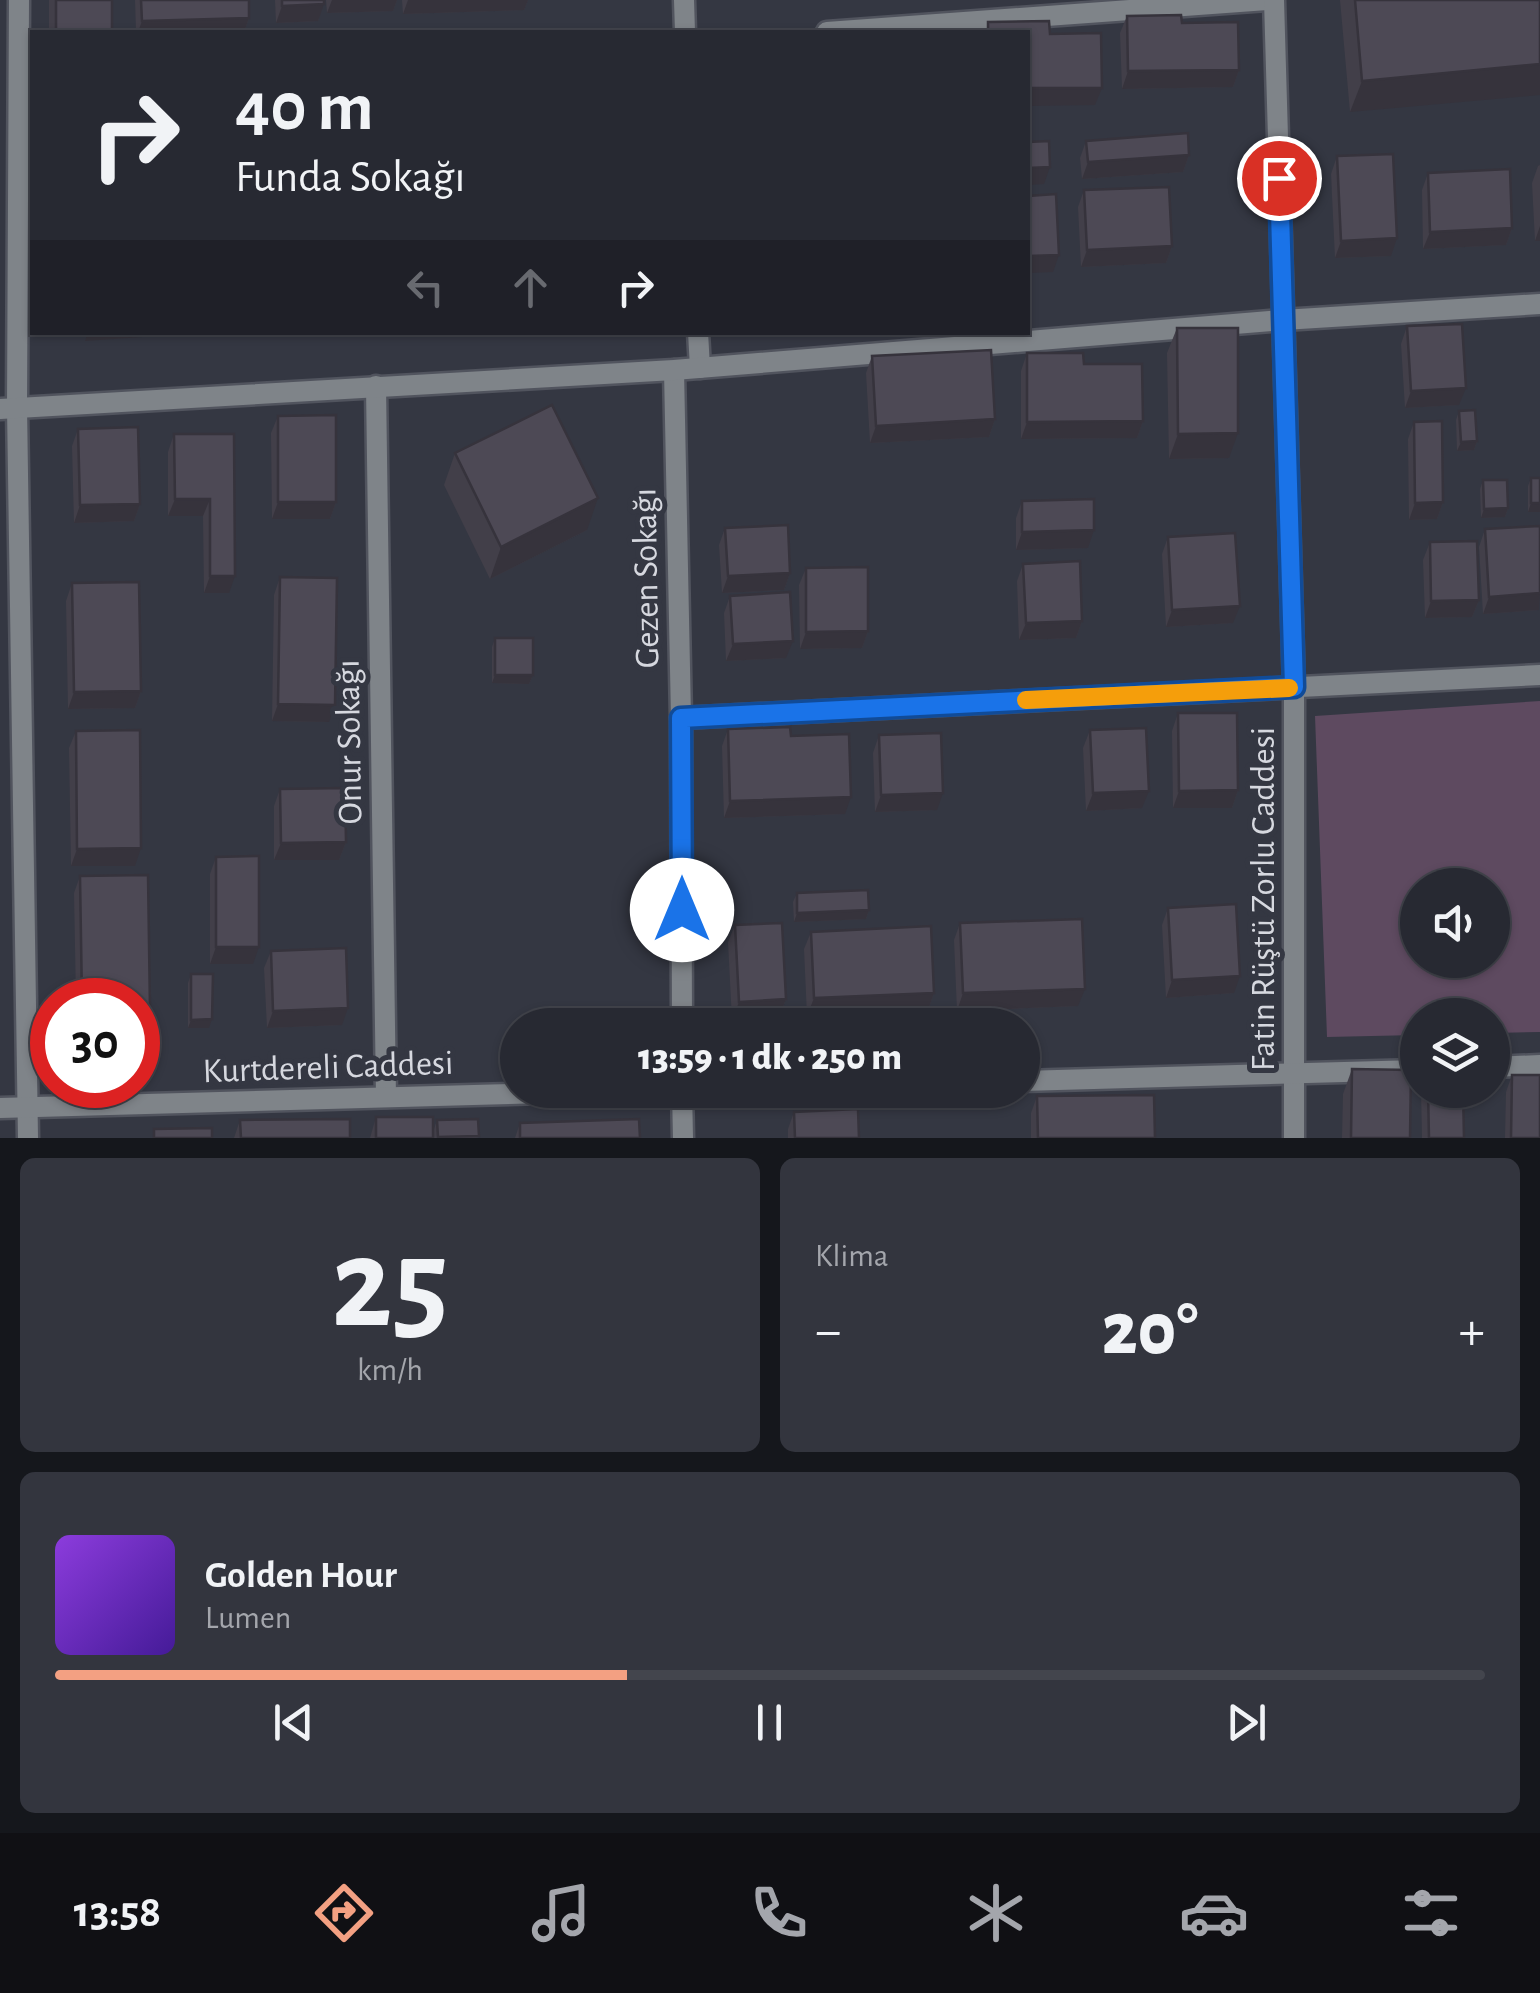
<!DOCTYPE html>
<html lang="tr">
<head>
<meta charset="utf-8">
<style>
	:root { --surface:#272932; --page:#33353e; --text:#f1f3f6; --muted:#a4a6ac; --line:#43454d; --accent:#f3a082 }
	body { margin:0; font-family:"Alegreya Sans",sans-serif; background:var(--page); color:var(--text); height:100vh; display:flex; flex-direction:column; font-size:38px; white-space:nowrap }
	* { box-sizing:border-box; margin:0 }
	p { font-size:32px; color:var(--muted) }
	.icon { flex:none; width:55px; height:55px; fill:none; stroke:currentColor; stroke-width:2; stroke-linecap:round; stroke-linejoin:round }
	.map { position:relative; height:1138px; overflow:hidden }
	.panel { display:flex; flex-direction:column; gap:20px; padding:20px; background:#15171c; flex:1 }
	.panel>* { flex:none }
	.banner { position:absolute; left:30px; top:30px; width:1000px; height:305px; border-radius:0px; box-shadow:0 2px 8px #0004,0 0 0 2px var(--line); background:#272932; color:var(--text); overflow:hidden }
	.fabs { position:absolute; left:1400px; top:868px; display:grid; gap:20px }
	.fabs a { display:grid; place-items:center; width:110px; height:110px; border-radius:50%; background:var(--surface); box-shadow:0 2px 8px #0004,0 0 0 2px var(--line); font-size:50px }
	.speed { position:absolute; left:30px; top:978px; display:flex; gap:20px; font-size:50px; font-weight:700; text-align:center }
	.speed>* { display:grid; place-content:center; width:130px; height:130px; border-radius:50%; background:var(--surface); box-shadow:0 2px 8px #0004,0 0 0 2px var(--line); line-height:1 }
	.speed .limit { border:15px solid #d22; background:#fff; color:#111 }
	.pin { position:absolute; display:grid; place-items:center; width:85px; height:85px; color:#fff; margin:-42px; border:5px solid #fff; border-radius:50%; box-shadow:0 2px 10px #0007 }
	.me { position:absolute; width:110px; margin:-55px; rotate:0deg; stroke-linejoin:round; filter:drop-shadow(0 0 8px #0008) }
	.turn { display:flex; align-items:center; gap:35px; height:210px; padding:0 40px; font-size:45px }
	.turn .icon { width:130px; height:130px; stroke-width:2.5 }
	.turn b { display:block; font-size:70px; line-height:85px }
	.lanes { display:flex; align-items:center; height:95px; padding:0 40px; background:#0003; justify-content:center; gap:50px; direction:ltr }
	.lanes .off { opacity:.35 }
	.big { font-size:75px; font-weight:800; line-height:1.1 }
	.panel .card { flex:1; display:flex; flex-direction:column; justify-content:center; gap:15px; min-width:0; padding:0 35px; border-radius:15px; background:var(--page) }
	.panel .dial { align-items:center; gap:0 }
	.dial b { font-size:130px; line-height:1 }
	.song { display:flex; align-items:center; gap:30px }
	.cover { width:120px; height:120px; border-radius:15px; background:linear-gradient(135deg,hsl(270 70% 55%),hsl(260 70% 35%)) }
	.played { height:10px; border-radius:5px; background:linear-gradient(90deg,var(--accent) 40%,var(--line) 40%) }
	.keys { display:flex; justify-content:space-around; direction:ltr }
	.heat { display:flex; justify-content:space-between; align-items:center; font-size:55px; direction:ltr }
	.panel .tiles { flex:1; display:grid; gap:20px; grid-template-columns:1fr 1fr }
	.card:last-child { grid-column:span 2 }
	.trip { position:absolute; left:500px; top:1008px; width:540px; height:100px; border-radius:50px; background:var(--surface); box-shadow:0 2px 8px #0004,0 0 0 2px var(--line); font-weight:800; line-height:100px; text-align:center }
	.tab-bar { display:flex; height:160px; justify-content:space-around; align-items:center; background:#101014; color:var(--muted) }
	.tab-bar .icon { width:70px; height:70px }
	.tab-bar .selected { color:var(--accent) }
	.tab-bar b { font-size:45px; color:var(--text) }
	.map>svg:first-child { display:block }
</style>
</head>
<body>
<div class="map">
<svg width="1540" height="1138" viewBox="0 0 1540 1138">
	<rect width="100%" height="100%" fill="#343742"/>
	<path fill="#5e4a60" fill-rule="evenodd" d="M1540 701V1032L1493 1033 1492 1015H1418L1417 1035 1327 1037 1315 716ZM1418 885H1492V960H1418Z"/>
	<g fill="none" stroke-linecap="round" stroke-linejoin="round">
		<defs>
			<g id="minor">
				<path d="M684 0 685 32"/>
				<path d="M827 32 1267 0"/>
				<path d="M698 332 700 368"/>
				<path d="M674 370 681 718 682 1025"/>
				<path d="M376 386 386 1097"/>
				<path d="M681 718 1540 675"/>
				<path d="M682 1090 683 1138"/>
			</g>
			<g id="tertiary">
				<path d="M19 0 17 407 28 1138"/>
				<path d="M1274 0 1294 687V1138"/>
				<path d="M0 409 674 370 1283 320 1540 304"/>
				<path d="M1492 1067 1540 1065"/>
				<path d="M1022 1081 1418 1070"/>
				<path d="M0 1108 658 1090"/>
			</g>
		</defs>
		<use href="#minor" stroke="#51545e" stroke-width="25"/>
		<use href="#tertiary" stroke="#51545e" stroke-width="25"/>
		<use href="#minor" stroke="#7f8489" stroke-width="20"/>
		<use href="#tertiary" stroke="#7f8489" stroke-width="20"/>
	</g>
	<g fill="#423f49">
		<path d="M49 0H112L111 32H49Z"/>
		<path d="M135 0H249V18L244 32H136Z"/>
		<path d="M275 0H324L318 21 276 23Z"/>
		<path d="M326 0H397L393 11 327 13Z"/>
		<path d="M402 0H528L524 10 403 14Z"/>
		<path d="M1340 0H1540L1350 112Z"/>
		<path d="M1127 16 1182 23 1239 70 1233 87 1122 89 1120 33Z"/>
		<path d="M1086 141 1189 155 1183 172 1082 179 1080 158Z"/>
		<path d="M1337 156 1391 256 1335 258 1331 174Z"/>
		<path d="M1540 165V241H1535L1532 183 1538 166Z"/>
		<path d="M1428 173 1512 228 1506 245 1423 249 1422 190Z"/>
		<path d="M1084 190 1172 246 1166 263 1081 267 1078 207Z"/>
		<path d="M1407 326 1459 405 1405 408 1401 344Z"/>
		<path d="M1177 328 1229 458 1169 459 1167 353Z"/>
		<path d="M1027 353 1084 364 1143 421 1137 438 1021 439V371Z"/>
		<path d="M872 356 995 419 989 437 870 443 866 373Z"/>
		<path d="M1459 411 1477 441 1474 450 1457 451 1456 420Z"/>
		<path d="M278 416 336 502 330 519H272L271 433Z"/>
		<path d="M1414 422 1443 502 1437 519 1409 520 1408 439Z"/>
		<path d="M78 429 140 504 134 521 74 523 72 446Z"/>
		<path d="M174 434H234L229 593H204L203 516H168V452Z"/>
		<path d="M455 453 587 530 490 579 444 485Z"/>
		<path d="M1531 478H1540V512H1528V486Z"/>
		<path d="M1483 480 1508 508 1505 517 1481 518 1480 489Z"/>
		<path d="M1022 501 1088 548 1016 550V518Z"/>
		<path d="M725 528 790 573 784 590 722 593 719 545Z"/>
		<path d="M1485 529 1539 610 1483 614 1479 547Z"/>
		<path d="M1168 537 1233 623 1166 627 1162 554Z"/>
		<path d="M1430 542 1479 600 1472 617 1425 618 1423 560Z"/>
		<path d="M1023 564 1082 621 1076 638 1019 640 1017 581Z"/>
		<path d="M806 568 868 631 862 648 800 649 799 585Z"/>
		<path d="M280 577 329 722 272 721 274 595Z"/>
		<path d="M72 583 141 691 135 708 68 709 66 601Z"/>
		<path d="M730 596 786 658 726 661 724 613Z"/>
		<path d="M495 638 533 675 529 684 492 683V647Z"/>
		<path d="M1178 713 1238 790 1232 808H1173L1172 731Z"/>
		<path d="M728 729 791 736 845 814 724 818 722 746Z"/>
		<path d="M1090 730 1142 808 1086 811 1083 748Z"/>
		<path d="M76 731 135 866H71L69 748Z"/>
		<path d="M879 735 937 810 875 812 873 753Z"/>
		<path d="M280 789 346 842 339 860H274V806Z"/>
		<path d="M216 857 253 964H210V874Z"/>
		<path d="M148 875 150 1010 144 1027H138V1000H76L74 893 80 876Z"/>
		<path d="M797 893 869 910 866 919 794 922 793 902Z"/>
		<path d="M1168 908 1234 993 1166 998 1162 925Z"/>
		<path d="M960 923 1078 1006 957 1011 954 940Z"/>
		<path d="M735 925 786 999 779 1017 732 1020 728 942Z"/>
		<path d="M811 932 934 993 928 1010 807 1016 804 949Z"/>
		<path d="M271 951 342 1025 267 1028 264 968Z"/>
		<path d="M191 974 209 1028H188V983Z"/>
		<path d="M1352 1069 1410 1138H1342L1343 1094Z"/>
		<path d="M1512 1075 1540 1138H1505L1506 1092Z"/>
		<path d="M1421 1090H1463L1464 1138H1422Z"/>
		<path d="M1037 1096 1155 1138H1031V1113Z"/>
		<path d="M794 1112 859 1138H788V1129Z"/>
		<path d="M376 1117 433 1138H370Z"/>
		<path d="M240 1120 350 1138H234Z"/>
		<path d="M437 1120 479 1138H434V1129Z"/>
		<path d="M520 1123 640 1138H515Z"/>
	</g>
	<g fill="#36333c">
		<path d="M332 0H397L393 11 327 13Z"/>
		<path d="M408 0H528L524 10 403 14Z"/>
		<path d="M324 4 318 21 276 23 282 6Z"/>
		<path d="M249 18 244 32H138L142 21Z"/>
		<path d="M112 30 111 32H55L56 31Z"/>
		<path d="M1540 64V95L1350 112 1362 81Z"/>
		<path d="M1239 70 1233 87 1122 89 1128 71Z"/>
		<path d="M1028 88H1102L1095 105 1028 106Z"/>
		<path d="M1189 155 1183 172 1082 179 1088 162Z"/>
		<path d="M1050 167 1044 184 1028 185V168Z"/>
		<path d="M1540 226V241H1535Z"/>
		<path d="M1512 228 1506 245 1423 249 1430 232Z"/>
		<path d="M1397 238 1391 256 1335 258 1341 241Z"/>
		<path d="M1172 246 1166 263 1081 267 1087 250Z"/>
		<path d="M1059 255 1053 272 1028 273V256Z"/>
		<path d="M88 332H172L171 335 85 341Z"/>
		<path d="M1466 388 1459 405 1405 408 1411 391Z"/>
		<path d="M995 419 989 437 870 443 876 426Z"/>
		<path d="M1143 421 1137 438 1021 439 1027 422Z"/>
		<path d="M1238 433 1229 458 1169 459 1178 434Z"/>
		<path d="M1477 441 1474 450 1457 451 1461 442Z"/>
		<path d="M598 498 587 530 490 579 501 547Z"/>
		<path d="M175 499H210L203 516H168Z"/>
		<path d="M278 502H336L330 519H272Z"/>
		<path d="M1443 502 1437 519 1409 520 1415 503Z"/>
		<path d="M1531 503H1540V512H1528Z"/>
		<path d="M140 504 134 521 74 523 80 505Z"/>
		<path d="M1508 508 1505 517 1481 518 1484 509Z"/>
		<path d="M1094 530 1088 548 1016 550 1022 532Z"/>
		<path d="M790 573 784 590 722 593 728 576Z"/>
		<path d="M210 576H235L229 593H204Z"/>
		<path d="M1540 593 1539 610 1483 614 1489 597Z"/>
		<path d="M1479 600 1472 617 1425 618 1431 601Z"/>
		<path d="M1240 606 1233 623 1166 627 1172 610Z"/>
		<path d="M1082 621 1076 638 1019 640 1026 623Z"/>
		<path d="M868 631 862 648 800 649 806 632Z"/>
		<path d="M793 641 786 658 726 661 733 644Z"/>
		<path d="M495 675H533L529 684 492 683Z"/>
		<path d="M141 691 135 708 68 709 74 692Z"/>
		<path d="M278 704 335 705 329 722 272 721Z"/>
		<path d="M1238 790 1232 808H1173L1179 791Z"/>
		<path d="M1149 791 1142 808 1086 811 1093 793Z"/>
		<path d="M943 793 937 810 875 812 881 795Z"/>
		<path d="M851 797 845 814 724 818 730 801Z"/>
		<path d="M346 842 339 860H274L281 843Z"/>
		<path d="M141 848 135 866H71L77 849Z"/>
		<path d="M869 910 866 919 794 922 797 913Z"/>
		<path d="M216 947H259L253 964H210Z"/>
		<path d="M1240 976 1234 993 1166 998 1172 980Z"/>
		<path d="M1085 989 1078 1006 957 1011 963 993Z"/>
		<path d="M934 993 928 1010 807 1016 814 998Z"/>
		<path d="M786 999 779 1017 732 1020 739 1002Z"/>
		<path d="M348 1008 342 1025 267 1028 273 1011Z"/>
		<path d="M138 1010H150L144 1027H138Z"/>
		<path d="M212 1019 209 1028H188L191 1020Z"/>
	</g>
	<g fill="#4d4955" stroke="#36333c" stroke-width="2.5">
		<path d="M56 0H112V30L56 31Z"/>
		<path d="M141 0H249V18L142 21Z"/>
		<path d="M282 0H324V4L282 6Z"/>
		<path d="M1355 0H1540V64L1362 81Z"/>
		<path d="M1181 15 1182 23 1238 22 1239 70 1128 71 1127 16Z"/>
		<path d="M1049 21 1050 34 1101 33 1102 88H1028V32H988V22Z"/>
		<path d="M1188 133 1189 155 1088 162 1086 141Z"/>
		<path d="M1049 141 1050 167 1028 168V142Z"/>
		<path d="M1393 154 1397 238 1341 241 1337 156Z"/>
		<path d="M1510 169 1512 228 1430 232 1428 173Z"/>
		<path d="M1169 187 1172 246 1087 250 1084 190Z"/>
		<path d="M1056 194 1059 255 1028 256V196Z"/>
		<path d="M1462 324 1466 388 1411 391 1407 326Z"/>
		<path d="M1177 328H1238V433L1178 434Z"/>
		<path d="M991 350 995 419 876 426 872 356Z"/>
		<path d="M1027 353H1083L1084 364H1142L1143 421 1027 422Z"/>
		<path d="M552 405 598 498 501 547 455 453Z"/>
		<path d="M1475 410 1477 441 1461 442 1459 411Z"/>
		<path d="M336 415V502H278V416Z"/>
		<path d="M1442 421 1443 502 1415 503 1414 422Z"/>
		<path d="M138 427 140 504 80 505 78 429Z"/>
		<path d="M174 434H234L235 576H210V499H175Z"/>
		<rect x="1531" y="478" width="9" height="25"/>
		<path d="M1483 480H1507L1508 508 1484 509Z"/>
		<path d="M1094 499V530L1022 532V501Z"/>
		<path d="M788 525 790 573 728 576 725 528Z"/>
		<path d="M1540 526V593L1489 597 1485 529Z"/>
		<path d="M1235 533 1240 606 1172 610 1168 537Z"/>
		<path d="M1477 541 1479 600 1431 601 1430 542Z"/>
		<path d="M1080 561 1082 621 1026 623 1023 564Z"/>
		<path d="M868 567V631L806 632V568Z"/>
		<path d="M280 577 337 578 335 705 278 704Z"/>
		<path d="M139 582 141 691 74 692 72 583Z"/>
		<path d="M790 592 793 641 733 644 730 596Z"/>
		<rect x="495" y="638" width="38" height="37"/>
		<path d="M1178 713H1237L1238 790 1179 791Z"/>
		<path d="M790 727 791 736 849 734 851 797 730 801 728 729Z"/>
		<path d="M1146 728 1149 791 1093 793 1090 730Z"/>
		<path d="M140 730 141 848 77 849 76 731Z"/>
		<path d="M941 733 943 793 881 795 879 735Z"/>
		<path d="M345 788 346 842 281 843 280 789Z"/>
		<path d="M259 856V947H216V857Z"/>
		<path d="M148 875 150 1010H138V1000H82L80 876Z"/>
		<path d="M868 890 869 910 797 913V893Z"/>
		<path d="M1236 904 1240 976 1172 980 1168 908Z"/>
		<path d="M1082 919 1085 989 963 993 960 923Z"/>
		<path d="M782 923 786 999 739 1002 735 925Z"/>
		<path d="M931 926 934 993 814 998 811 932Z"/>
		<path d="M346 948 348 1008 273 1011 271 951Z"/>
		<path d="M191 974H213L212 1019 191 1020Z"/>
		<path d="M1352 1069 1411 1070 1410 1138H1351Z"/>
		<path d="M1512 1075H1540V1138H1511Z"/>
		<path d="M1428 1090H1463L1464 1138H1429Z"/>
		<path d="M1154 1095 1155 1138H1038L1037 1096Z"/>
		<path d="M858 1109 859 1138H795L794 1112Z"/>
		<rect x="376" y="1117" width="57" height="21"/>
		<path d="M350 1119V1138H241L240 1120Z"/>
		<path d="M478 1119 479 1136 438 1137 437 1120Z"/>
		<path d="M639 1119 640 1138H520V1123Z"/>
		<path d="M212 1128V1138H154V1129Z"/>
	</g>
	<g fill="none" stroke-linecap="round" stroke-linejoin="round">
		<defs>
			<path id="route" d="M682 910 681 718 1294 687 1279 178"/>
		</defs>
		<use href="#route" stroke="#114b97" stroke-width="25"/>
		<use href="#route" stroke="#1a73e8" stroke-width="18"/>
		<path stroke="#f59e0b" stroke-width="18" d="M1026 700 1289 688"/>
	</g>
	<g text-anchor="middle" stroke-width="10" stroke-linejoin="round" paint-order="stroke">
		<g font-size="35" fill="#d6d8df" stroke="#343742">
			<text transform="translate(645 578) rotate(-91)" y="12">Gezen Sokağı</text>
			<text transform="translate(348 742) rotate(-91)" y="12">Onur Sokağı</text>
			<text transform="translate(1262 899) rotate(-90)" y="12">Fatin Rüştü Zorlu Caddesi</text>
			<text transform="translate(328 1066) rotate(-2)" y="12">Kurtdereli Caddesi</text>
		</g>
	</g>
</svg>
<div class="fabs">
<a><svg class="icon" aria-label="sound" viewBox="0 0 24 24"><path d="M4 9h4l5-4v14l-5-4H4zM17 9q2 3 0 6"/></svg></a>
<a><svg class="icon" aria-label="layers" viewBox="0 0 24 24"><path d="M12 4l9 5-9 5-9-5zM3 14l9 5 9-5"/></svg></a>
</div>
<div class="speed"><div class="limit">30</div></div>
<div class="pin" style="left:1279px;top:178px;background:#d93025"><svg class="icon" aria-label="arrive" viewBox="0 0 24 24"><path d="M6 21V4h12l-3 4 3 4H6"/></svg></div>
<svg class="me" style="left:682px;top:910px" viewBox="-20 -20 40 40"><circle r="19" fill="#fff"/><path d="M0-13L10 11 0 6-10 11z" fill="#1a73e8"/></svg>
<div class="trip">13:59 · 1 dk · 250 m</div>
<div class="banner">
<div class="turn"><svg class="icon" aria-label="right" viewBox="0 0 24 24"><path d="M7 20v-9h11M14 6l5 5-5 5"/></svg><div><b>40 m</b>Funda Sokağı</div></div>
<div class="lanes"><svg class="icon off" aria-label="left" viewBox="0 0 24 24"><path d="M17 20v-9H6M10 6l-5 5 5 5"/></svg><svg class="icon off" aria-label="ahead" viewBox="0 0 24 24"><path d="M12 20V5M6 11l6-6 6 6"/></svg><svg class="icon" aria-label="right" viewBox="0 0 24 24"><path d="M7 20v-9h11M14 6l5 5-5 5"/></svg></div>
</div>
</div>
<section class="panel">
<div class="tiles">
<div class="card dial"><b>25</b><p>km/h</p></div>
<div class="card"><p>Klima</p>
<div class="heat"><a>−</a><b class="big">20°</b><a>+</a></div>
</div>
<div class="card">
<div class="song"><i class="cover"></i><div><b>Golden Hour</b><p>Lumen</p></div></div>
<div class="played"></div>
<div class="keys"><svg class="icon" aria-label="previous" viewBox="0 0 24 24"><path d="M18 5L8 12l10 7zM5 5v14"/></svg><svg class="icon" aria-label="pause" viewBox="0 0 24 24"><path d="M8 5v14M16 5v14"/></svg><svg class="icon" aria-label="next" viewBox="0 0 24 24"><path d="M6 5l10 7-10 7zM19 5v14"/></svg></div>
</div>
</div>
</section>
<nav class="tab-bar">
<b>13:58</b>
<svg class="icon selected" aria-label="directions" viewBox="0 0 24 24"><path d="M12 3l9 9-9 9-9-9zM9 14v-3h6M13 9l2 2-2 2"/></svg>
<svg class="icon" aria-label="music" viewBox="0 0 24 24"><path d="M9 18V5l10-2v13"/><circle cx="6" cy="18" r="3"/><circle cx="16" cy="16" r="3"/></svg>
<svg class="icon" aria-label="phone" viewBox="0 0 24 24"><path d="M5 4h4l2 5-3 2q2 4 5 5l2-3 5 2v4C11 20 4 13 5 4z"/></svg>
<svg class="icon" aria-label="climate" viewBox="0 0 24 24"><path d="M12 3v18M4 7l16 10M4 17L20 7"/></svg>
<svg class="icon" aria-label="car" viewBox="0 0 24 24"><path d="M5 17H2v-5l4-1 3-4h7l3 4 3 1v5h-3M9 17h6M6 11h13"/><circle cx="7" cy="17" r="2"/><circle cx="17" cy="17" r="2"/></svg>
<svg class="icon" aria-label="filters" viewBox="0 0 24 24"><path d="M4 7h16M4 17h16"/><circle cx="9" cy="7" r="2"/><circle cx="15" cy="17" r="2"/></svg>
</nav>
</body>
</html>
